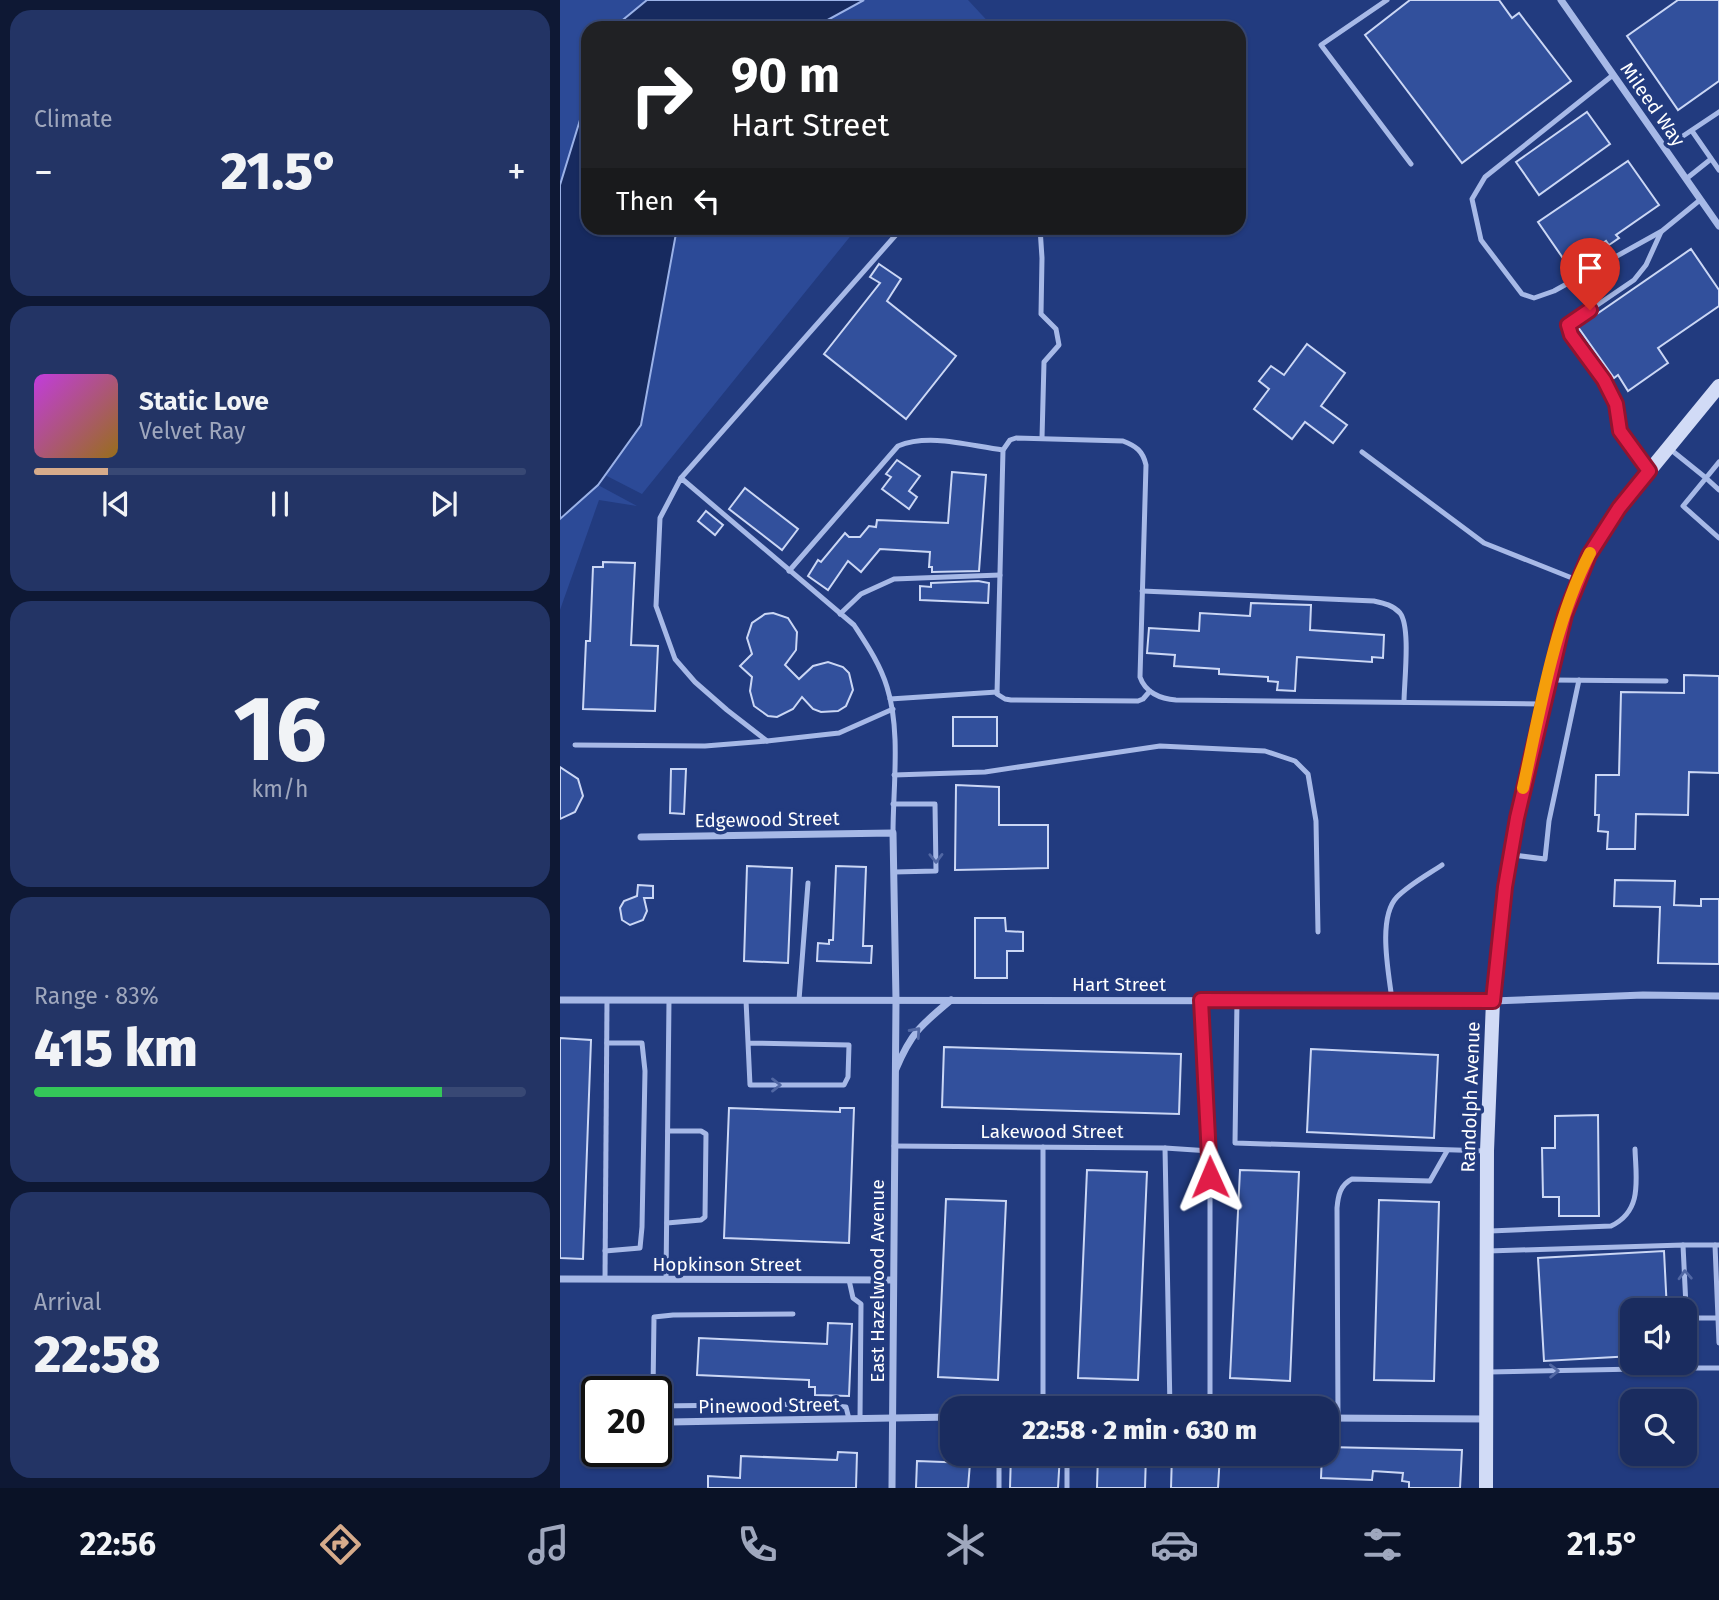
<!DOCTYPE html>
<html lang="en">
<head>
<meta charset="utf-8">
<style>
	:root { --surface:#1a2c5f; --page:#233465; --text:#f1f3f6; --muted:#9fa7bd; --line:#384874; --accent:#d6ab8b }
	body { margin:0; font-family:"Fira Sans",sans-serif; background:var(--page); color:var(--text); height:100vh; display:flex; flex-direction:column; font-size:26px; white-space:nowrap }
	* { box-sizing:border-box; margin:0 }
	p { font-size:23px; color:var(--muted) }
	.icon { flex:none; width:38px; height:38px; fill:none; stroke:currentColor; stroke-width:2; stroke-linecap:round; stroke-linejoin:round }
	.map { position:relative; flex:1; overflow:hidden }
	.panel { display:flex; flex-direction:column; gap:10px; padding:10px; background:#0e1834; width:560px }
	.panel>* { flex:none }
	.top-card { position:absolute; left:21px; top:21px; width:665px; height:214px; border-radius:21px; box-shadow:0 2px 5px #0004,0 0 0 2px var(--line); background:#202124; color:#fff; overflow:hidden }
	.controls { position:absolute; left:1060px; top:1298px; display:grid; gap:14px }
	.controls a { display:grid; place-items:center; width:77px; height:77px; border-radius:14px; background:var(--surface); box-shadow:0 2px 5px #0004,0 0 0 2px var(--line); font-size:35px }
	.speed { position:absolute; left:21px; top:1376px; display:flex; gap:14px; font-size:35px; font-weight:700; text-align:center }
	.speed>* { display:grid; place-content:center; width:91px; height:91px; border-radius:50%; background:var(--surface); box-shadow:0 2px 5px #0004,0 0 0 2px var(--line); line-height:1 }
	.speed .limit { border:4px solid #111; border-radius:10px; background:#fff; color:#111 }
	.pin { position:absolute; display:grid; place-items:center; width:60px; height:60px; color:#fff; margin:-72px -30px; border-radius:50% 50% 50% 0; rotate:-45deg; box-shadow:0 0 7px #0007 }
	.pin .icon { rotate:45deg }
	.me { position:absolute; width:77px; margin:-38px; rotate:359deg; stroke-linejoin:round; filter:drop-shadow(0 0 5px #0008) }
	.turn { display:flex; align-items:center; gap:24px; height:147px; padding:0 35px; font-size:32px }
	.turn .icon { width:91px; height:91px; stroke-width:2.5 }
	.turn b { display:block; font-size:49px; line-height:60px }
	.then { display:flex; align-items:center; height:66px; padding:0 35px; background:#0003; gap:14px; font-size:26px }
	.big { font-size:52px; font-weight:800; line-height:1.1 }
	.panel .widget { flex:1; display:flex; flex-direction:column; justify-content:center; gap:10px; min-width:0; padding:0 24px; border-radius:21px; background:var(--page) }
	.panel .dial { align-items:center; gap:0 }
	.dial b { font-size:91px; line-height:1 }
	.song { display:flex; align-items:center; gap:21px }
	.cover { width:84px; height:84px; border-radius:10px; background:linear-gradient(135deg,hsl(290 70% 55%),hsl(40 70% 35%)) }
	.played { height:7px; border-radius:4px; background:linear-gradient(90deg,var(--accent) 15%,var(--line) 15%) }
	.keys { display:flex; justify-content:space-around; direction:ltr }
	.heat { display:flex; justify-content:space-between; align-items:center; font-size:38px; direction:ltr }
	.charge { height:10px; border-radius:5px; background:linear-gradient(90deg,#34c759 83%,var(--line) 0) }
	.trip { position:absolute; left:380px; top:1396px; width:399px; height:70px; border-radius:21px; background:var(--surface); box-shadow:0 2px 5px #0004,0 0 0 2px var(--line); font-weight:800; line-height:70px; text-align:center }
	.dock { display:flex; height:112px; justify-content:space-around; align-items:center; background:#0a1226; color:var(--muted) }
	.dock .icon { width:49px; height:49px }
	.dock .current { color:var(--accent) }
	.dock b { font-size:32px; color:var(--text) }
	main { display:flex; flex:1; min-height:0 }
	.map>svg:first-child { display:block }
</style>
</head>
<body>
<main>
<section class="panel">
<div class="widget"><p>Climate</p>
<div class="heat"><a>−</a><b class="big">21.5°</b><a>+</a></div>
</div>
<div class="widget">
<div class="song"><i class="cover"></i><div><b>Static Love</b><p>Velvet Ray</p></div></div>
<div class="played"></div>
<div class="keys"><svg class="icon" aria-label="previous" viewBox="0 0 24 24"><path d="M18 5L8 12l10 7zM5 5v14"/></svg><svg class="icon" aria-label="pause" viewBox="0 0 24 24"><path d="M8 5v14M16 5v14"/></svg><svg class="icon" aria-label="next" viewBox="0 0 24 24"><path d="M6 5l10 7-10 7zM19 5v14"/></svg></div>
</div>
<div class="widget dial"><b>16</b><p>km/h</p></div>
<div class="widget"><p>Range · 83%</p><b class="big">415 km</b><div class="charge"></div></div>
<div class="widget"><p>Arrival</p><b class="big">22:58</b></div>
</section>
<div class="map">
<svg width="1159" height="1488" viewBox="0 0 1159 1488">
	<rect width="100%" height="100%" fill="#223b7f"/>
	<g fill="#2c4a97">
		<path d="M0 0H87L53 28H28V94L0 185Z"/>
		<path d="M304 0H408L434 28H253Z"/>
		<path d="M117 228H297L82 494 45 475 81 425Z"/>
		<path d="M38 485 77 506 39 500 0 610V519Z"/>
	</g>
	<g fill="#172a5f" stroke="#9bb2e8" stroke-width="2">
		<path d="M87 0H304L253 28H53Z"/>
		<path d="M28 94V228H117L81 425 38 485 0 519V185Z"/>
	</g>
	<g fill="#32509c" stroke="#cbd7f5" stroke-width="2">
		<path d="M850 0H939L952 18 959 13 1011 81 902 163 805 35Z"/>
		<path d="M1118 0H1159V81L1118 110 1067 36Z"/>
		<path d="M1027 112 1050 144 979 195 956 162Z"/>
		<path d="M1068 161 1099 205 1056 235 1059 238 1049 245 1046 241 1009 267 978 222Z"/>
		<path d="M1131 249 1159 290V306L1098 348 1108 363 1068 391 1058 375 1054 378 1018 327Z"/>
		<path d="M319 264 341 279 327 301 396 356 346 419 264 354 320 283 310 277Z"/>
		<path d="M747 344 785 373 761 406 787 425 773 443 745 422 732 439 694 409 709 389 699 381 711 366 724 375Z"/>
		<path d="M337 460 360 476 349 491 357 497 349 509 322 489 331 477 326 474Z"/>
		<path d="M392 472 426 475 419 571 372 572V567H369L370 552 320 549 301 572 288 561 268 590 248 576 258 560 261 562 285 533 289 537H300L309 526 316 527 317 520 388 523Z"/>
		<path d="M185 488 238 529 222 550 169 509Z"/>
		<path d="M146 511 163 525 155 535 138 521Z"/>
		<path d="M43 562 75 563 71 645 98 646 95 711 23 709 26 641H30L33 567H43Z"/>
		<path d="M418 581 429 583 428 603 360 600V586L371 587V583Z"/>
		<path d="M691 603 751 605 750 630 824 635 823 658 812 657V662L737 657 735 691 717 690 718 682 708 681V677L659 674V669L614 666 615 655 587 653 589 628 639 631 640 613 690 616Z"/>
		<path d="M213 613 228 618 237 632 236 650 225 665 239 679 253 666 268 662 283 667 289 673 293 690 286 706 278 711 261 712 253 709 242 697 233 709 217 717 208 716 194 706 190 691 192 677 180 666 192 654 187 638 192 623 205 614Z"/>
		<path d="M1124 675 1159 676V773L1129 772 1128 815 1076 814 1075 849H1047L1048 832 1038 831 1039 815H1035L1036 775H1059L1061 692 1124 693Z"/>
		<rect x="393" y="717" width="44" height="29"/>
		<path d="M0 767 18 779 23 796 15 812 0 819Z"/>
		<path d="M111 769H126L124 814 110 813Z"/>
		<path d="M396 785 439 787V825H488V868L395 870Z"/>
		<path d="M187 866 232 868 228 963 184 961Z"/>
		<path d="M276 866 306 867 303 946H312L311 963 257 961 258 943 269 944V940H273Z"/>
		<path d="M1055 880 1115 881 1114 905 1141 906V899H1159V964L1098 963 1100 907 1054 906Z"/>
		<path d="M78 885 93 886V898H84L87 911 83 920 70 925 62 920 60 908 64 901 77 896Z"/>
		<path d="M415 918H445L446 931 463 932V951H447V978H415Z"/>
		<path d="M0 1038 31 1040 23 1259 0 1258Z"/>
		<path d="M384 1047 621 1054 619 1114 382 1107Z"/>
		<path d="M751 1049 878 1055 874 1138 747 1132Z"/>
		<path d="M169 1108 280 1112V1108H294L289 1243 164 1238Z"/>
		<path d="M1038 1115 1039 1216H999V1197H983L982 1148H995V1116Z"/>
		<path d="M527 1170 587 1172 578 1380 518 1378Z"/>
		<path d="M680 1170 739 1172 730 1381 670 1378Z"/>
		<path d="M386 1199 446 1201 438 1380 378 1377Z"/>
		<path d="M819 1200 879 1202 874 1381 814 1380Z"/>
		<path d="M1104 1251 1107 1311H1073V1356L984 1361 978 1258Z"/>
		<path d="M268 1323 292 1324 289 1396 255 1395V1387H249V1380L137 1375 139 1338 267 1344Z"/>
		<path d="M766 1447 902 1450 900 1488H849V1482L842 1481 843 1473 813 1471 812 1480 761 1478 762 1454H766Z"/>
		<path d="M278 1452 297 1453 296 1488H148V1476L180 1478 181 1456 277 1460Z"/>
		<path d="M451 1454H500L498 1488H450Z"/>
		<path d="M538 1454H586L585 1488H537Z"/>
		<path d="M612 1454H660L658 1488H611Z"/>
		<path d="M357 1461 410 1463 408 1488H356Z"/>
	</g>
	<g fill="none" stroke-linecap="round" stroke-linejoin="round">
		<g stroke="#a7b9e7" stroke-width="5">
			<path d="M827 0 761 45 851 164"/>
			<path d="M1053 75 925 177 912 199 921 240 962 294 974 298 994 291 1102 231 1140 200"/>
			<path d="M1132 131 1159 170"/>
			<path d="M1105 148 1159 112"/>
			<path d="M1126 179 1151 159"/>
			<path d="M480 228 482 258 481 314 496 329 499 345 484 362 482 438"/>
			<path d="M1110 449 1146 478 1123 506 1159 538"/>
			<path d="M802 452 924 543 1017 580"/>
			<path d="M1159 462 1146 478 1159 490"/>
			<path d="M1087 469 1060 431 1056 404 1044 381 1011 335 1008 325 1074 280 1086 265 1101 232"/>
			<path d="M121 478 342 228"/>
			<path d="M229 571 338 446C370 433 410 446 443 450"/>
			<path d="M582 591 814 601C823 603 833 605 840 613 851 627 844 683 844 702"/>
			<path d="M280 614 301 594 334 579 440 575"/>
			<path d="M991 680 1106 681"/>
			<path d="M590 691 583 699 578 701 451 700 445 699 437 694 443 450 450 440 456 438 563 441C576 446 583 451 586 465L580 677C585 692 600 699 616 700L982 704"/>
			<path d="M330 699 437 692"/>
			<path d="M333 709 279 733 207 741 167 710 135 682 115 659 96 606 100 518 121 478 294 625C307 645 320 664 327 687 341 731 333 787 333 833"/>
			<path d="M15 745 145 746 207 741"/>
			<path d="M334 775 425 772 600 746 705 751 735 761 748 774 756 821 758 932"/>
			<path d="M333 804H375L376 871 334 872"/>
			<path d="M953 855 985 859 989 821 1019 680"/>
			<path d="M186 1000 190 1085H284L288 1077 289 1045 188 1043"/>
			<path d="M239 1000 248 883"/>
			<path d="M641 1000 650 1151V1409"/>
			<path d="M677 1000 675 1143 927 1151"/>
			<path d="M832 1000C829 974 817 918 837 897 850 884 867 875 882 865"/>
			<path d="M334 1146 605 1148 650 1151"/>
			<path d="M483 1147V1409"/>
			<path d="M605 1148 610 1409"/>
			<path d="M107 1223 141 1220 145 1217 146 1134 141 1131H108"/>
			<path d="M930 1231 1051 1226C1083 1211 1076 1179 1075 1149"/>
			<path d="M1123 1245H1159"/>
			<path d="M1155 1245 1159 1343"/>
			<path d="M45 1251 80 1248 82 1227 85 1071 82 1043H47"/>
			<path d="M928 1251 1123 1245 1129 1368 929 1372"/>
			<path d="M45 1279 47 1000"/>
			<path d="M106 1279 109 1000"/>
			<path d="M289 1280 293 1298 301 1304 300 1418"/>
			<path d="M1127 1318H1158"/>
			<path d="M1129 1368H1159"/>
			<path d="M93 1391 94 1317 113 1315 233 1314"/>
			<path d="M96 1406 255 1404 286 1407 289 1419"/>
			<path d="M778 1418 777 1208C778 1196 780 1185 792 1179L870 1181 887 1151"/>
			<path d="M507 1454V1488"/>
			<path d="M439 1488V1454"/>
		</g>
		<g stroke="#a7b9e7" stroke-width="7">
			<path d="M1001 0 1159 226"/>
			<path d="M81 837 333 833 336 1000 332 1488"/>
			<path d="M0 1000 933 1001 1083 995 1159 996"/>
			<path d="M336 1069C351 1033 361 1025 391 1000"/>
			<path d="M0 1279 333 1280"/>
			<path d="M766 1418 926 1419"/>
			<path d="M110 1422 392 1417"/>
		</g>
		<path stroke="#d1dbf6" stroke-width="14" d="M926 1488 927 1151 933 1001 945 887 963 787 1005 615 1029 555 1059 508 1159 386"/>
	</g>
	<defs><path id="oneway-chevron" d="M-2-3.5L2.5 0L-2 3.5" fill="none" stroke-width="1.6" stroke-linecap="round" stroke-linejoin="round" transform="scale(1.75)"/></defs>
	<g stroke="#5167a3">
		<use href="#oneway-chevron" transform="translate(376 858) rotate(89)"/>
		<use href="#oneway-chevron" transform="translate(356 1032) rotate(-48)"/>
		<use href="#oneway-chevron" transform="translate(216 1085)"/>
		<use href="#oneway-chevron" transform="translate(1125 1275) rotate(-93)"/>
		<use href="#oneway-chevron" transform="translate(994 1371) rotate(-1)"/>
	</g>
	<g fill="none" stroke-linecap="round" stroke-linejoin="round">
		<defs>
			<path id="route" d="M650 1177 641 1000 933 1001 945 887 957 818 1005 615 1029 555 1059 508 1089 471 1060 431 1056 404 1044 380 1011 335 1008 325 1030 310"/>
		</defs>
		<use href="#route" stroke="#92132f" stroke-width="18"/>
		<use href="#route" stroke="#e11d48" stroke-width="12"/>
		<path stroke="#f59e0b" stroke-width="12" d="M963 788C979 714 995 619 1030 553"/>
	</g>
	<g text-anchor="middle" stroke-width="7" stroke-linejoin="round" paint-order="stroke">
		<g font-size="19" fill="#fff" stroke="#223b7f">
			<text transform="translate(1093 104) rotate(55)" y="7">Mileed Way</text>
			<text transform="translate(207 819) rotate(-1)" y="7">Edgewood Street</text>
			<text x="559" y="991">Hart Street</text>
			<text transform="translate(910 1097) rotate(-88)" y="7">Randolph Avenue</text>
			<text x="492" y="1138">Lakewood Street</text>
			<text x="167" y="1271">Hopkinson Street</text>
			<text transform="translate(317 1281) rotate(-90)" y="7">East Hazelwood Avenue</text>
			<text transform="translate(209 1405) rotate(-1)" y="7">Pinewood Street</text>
		</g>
	</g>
</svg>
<div class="controls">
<a><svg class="icon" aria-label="sound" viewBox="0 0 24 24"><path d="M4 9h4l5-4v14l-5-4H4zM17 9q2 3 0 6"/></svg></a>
<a><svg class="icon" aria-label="search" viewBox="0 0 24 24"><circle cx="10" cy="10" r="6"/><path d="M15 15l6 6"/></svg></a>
</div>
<div class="speed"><div class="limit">20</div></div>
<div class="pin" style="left:1030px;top:310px;background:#d93025"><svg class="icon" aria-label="arrive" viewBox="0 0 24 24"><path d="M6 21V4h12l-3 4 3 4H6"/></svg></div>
<svg class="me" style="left:650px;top:1177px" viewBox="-20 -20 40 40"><path d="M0-17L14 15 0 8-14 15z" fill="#e11d48" stroke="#fff" stroke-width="4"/></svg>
<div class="trip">22:58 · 2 min · 630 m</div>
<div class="top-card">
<div class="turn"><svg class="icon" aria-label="right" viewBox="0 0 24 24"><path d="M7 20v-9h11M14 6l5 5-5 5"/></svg><div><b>90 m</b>Hart Street</div></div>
<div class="then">Then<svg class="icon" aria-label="left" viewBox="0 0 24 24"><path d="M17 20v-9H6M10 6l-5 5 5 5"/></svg></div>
</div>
</div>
</main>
<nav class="dock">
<b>22:56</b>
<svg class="icon current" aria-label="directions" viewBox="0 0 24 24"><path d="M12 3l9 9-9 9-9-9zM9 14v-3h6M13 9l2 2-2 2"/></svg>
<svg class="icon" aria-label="music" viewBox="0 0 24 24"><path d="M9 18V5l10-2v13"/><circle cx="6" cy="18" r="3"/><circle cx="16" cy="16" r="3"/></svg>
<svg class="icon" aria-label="phone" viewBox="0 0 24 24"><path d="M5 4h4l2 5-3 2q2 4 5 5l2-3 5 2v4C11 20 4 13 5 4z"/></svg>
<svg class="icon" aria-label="climate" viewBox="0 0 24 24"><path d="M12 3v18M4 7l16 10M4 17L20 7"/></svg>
<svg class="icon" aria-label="car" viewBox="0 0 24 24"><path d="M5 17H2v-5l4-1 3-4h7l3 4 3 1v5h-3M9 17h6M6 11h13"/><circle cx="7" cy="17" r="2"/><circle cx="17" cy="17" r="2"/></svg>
<svg class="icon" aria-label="filters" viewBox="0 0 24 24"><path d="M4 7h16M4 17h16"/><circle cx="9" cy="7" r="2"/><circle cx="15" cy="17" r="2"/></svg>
<b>21.5°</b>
</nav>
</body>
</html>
